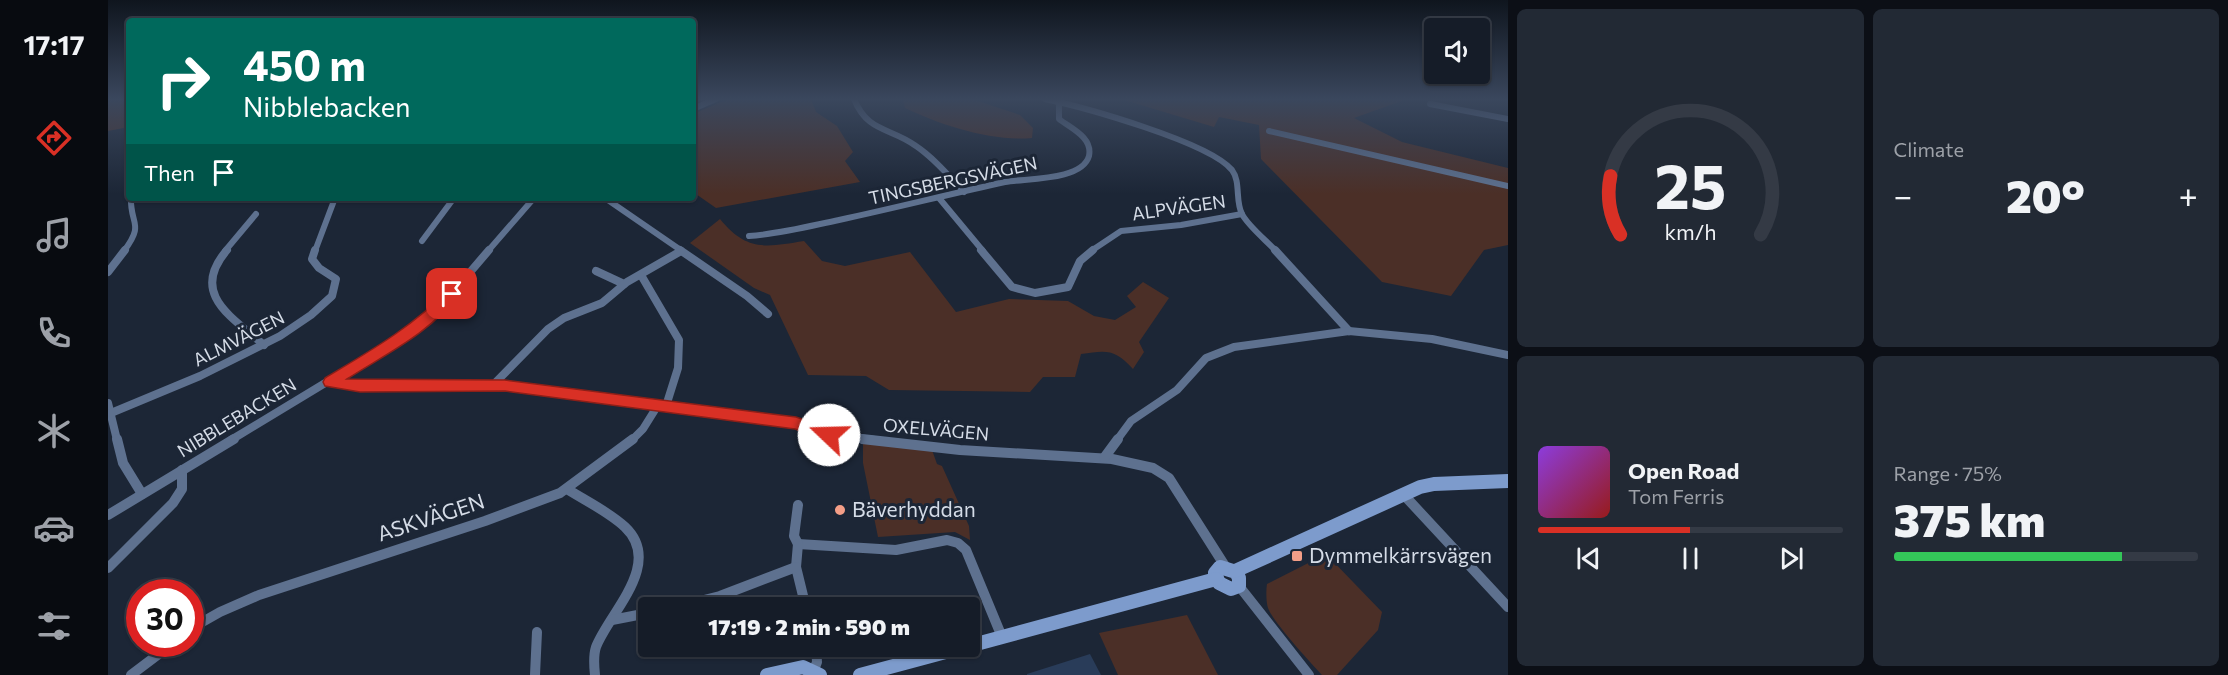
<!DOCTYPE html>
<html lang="en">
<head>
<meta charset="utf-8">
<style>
	:root { --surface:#151c28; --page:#222934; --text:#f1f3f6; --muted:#9da1a8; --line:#343a45; --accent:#d93025 }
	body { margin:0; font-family:Commissioner,sans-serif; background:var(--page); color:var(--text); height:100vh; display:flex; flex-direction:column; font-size:22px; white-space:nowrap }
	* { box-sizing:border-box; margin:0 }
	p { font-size:20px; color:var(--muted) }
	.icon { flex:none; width:33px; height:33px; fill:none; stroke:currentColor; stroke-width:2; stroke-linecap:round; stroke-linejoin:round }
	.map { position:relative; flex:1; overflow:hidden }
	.panel { display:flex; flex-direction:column; gap:9px; padding:9px; background:#0c0f16; width:720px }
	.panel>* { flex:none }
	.hud { position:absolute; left:18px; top:18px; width:570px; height:183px; border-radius:6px; box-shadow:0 2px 4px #0004,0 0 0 2px var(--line); background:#00695c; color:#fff; overflow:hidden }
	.tools { position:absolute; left:1316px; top:18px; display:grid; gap:12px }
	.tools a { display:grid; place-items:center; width:66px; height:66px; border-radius:6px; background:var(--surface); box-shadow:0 2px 4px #0004,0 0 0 2px var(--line); font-size:30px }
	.speed { position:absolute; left:18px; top:579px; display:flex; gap:12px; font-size:30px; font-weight:700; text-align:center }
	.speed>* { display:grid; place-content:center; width:78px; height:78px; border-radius:50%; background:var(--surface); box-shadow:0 2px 4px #0004,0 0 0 2px var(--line); line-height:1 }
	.speed .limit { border:9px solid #d22; background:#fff; color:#111 }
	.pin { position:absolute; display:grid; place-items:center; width:51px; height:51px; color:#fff; margin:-26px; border-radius:12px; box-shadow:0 3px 9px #0006 }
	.me { position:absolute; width:66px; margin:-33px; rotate:291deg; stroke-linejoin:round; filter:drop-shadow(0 0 4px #0008) }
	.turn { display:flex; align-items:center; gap:21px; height:126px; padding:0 18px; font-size:27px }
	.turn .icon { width:78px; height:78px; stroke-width:2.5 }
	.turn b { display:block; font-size:42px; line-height:51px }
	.then { display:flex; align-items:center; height:57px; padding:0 18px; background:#0003; gap:12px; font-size:22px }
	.big { font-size:45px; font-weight:800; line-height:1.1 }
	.panel .card { flex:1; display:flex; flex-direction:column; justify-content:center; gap:9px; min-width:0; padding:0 21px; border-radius:9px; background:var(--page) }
	.panel .dial { align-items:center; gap:0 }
	.dial svg { height:156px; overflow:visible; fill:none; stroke:var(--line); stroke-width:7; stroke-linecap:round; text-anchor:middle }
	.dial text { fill:var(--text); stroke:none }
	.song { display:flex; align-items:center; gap:18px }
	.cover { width:72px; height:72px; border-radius:9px; background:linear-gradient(135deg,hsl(270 70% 55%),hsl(0 70% 35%)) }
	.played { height:6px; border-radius:3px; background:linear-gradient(90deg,var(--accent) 50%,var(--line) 50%) }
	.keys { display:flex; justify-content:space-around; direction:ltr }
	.heat { display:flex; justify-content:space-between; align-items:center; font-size:33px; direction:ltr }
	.charge { height:9px; border-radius:4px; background:linear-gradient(90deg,#34c759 75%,var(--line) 0) }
	.panel .tiles { flex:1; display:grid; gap:9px; grid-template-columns:repeat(2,1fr) }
	.trip { position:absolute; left:530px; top:597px; width:342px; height:60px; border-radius:6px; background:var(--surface); box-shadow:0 2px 4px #0004,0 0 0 2px var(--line); font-weight:800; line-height:60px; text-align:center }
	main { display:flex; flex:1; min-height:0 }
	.menu { display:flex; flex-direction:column; width:108px; justify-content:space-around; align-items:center; background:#080b10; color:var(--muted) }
	.menu .icon { width:42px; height:42px }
	.menu .current { color:var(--accent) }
	.menu b { font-size:27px; color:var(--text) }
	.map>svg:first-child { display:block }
</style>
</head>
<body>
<main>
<nav class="menu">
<b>17:17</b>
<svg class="icon current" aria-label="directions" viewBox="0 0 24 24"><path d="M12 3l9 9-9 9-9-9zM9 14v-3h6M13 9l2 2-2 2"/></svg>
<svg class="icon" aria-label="music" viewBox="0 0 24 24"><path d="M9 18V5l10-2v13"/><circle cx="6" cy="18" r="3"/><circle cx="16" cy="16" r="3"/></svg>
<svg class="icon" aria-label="phone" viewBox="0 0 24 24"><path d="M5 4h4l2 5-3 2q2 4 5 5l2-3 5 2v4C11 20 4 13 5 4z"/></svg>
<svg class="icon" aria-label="climate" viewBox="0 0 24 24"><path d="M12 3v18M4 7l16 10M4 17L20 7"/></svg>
<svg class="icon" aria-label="car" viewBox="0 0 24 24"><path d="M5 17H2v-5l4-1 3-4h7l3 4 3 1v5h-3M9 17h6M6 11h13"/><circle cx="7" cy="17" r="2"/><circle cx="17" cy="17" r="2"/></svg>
<svg class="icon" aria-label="filters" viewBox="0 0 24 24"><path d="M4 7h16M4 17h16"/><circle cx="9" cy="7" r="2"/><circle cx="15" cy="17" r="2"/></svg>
</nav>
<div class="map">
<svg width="1400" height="675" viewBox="0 0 1400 675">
	<rect width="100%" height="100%" fill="#1c2636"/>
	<g fill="#4b2f27">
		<path d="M0 99H21V127L0 131Z"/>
		<path d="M620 99H703L708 112 729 126 745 152 737 161 752 182 608 208 585 192V114Z"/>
		<path d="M795 99H864L912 115 925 128 924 138C885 142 832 125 797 108Z"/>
		<path d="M1013 99H1299L1246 118 1294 142 1400 168V245L1376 250 1343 296 1274 282 1153 159 1151 125 1111 117 1106 127Z"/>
		<path d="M612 219C639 252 658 247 696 241L714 261 737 266 802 252 848 312 901 299 960 301 986 316 1007 320 1028 307 1019 296 1035 282 1061 298 1031 342 1036 352 1025 369C1007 349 999 350 973 354L967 377H935L922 392 781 390 758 376 700 375 662 295 646 288 582 243Z"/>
		<path d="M755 442 824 450 829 464 834 466 861 526 862 540 847 532 770 537 755 463Z"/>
		<path d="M1218 554 1274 612 1270 630 1229 675H1214C1202 662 1165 622 1160 608 1158 602 1158 590 1159 584Z"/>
		<path d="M1079 615 1110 675H1010L991 633Z"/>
	</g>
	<path fill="#293c59" d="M982 654 993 675H919V674Z"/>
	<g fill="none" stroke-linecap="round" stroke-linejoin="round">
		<g stroke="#5e718f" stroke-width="6">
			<path d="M746 99C760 133 782 127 808 146 826 158 841 176 856 192"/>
			<path d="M937 99C975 107 1101 142 1124 170 1133 182 1127 201 1134 214 1140 226 1159 241 1168 251"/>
			<path d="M1322 104 1400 119"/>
			<path d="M585 109 608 99"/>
			<path d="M1161 131 1400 186"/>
			<path d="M497 198 574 251"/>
			<path d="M831 198 875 251"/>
			<path d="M641 236C671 234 702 226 731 220 787 208 842 194 897 182 918 178 974 181 981 156 985 137 962 128 951 119V103"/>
			<path d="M314 241 346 198"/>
			<path d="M16 251C37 223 22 225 23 198"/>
			<path d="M117 251 148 214"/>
			<path d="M207 251 227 198"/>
			<path d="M380 251 426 198"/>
			<path d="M983 251 1013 231 1073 225 1134 214"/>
		</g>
		<g stroke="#5e718f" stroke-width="8">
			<path d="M119 250C81 294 124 317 156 345"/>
			<path d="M572 250 639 296 660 314"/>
			<path d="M873 250 904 287 927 293 960 287 972 261 985 250"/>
			<path d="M1167 250 1241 331"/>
			<path d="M488 271 516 284"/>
			<path d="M0 272 17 250"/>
			<path d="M533 275 571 340 570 368 558 406"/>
			<path d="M222 382 252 386H397L688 423 731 436 767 440"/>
			<path d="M385 385 440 329 456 318 494 303 519 282 573 251"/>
			<path d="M0 403 9 440"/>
			<path d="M3 413 92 376 172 336 203 315 224 296 228 279 211 268 204 259 207 250"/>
			<path d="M123 440 303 331 340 298 381 250"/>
			<path d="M524 440 535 429 550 405"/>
			<path d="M1009 440 1023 421 1069 390 1098 358 1126 347 1241 331 1324 339 1400 355"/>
		</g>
		<g stroke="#5e718f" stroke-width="10">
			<path d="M9 439 15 463 34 494"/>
			<path d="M754 439 852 450 1004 459 1045 468 1061 478 1117 566"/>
			<path d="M996 458 1010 439"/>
			<path d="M459 489C478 501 501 512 517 527 556 564 501 613 488 647 485 656 486 666 487 675"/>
			<path d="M1295 494 1400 607"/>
			<path d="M690 505 686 536 690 544"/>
			<path d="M0 515 126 439"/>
			<path d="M690 544 788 550 839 540 850 543 858 550 894 637"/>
			<path d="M690 544 688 567 698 608"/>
			<path d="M0 568 65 503 74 489V470"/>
			<path d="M1131 586 1201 675"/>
			<path d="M564 608 612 596 688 567"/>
			<path d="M504 620 540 613"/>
			<path d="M82 629 112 612 151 595 377 521 452 493 525 439"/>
			<path d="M706 670 709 662 708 646"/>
			<path d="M23 675 64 644"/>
			<path d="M427 675 429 632"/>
		</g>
		<g stroke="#7d9bcc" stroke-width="14">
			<path d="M1112 567 1128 572 1131 578V586L1123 589 1111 583 1107 573Z"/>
			<path d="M1127 571 1312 487 1326 484 1400 481"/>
			<path d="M861 646 1108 579"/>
			<path d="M659 675 695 667 712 675"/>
			<path d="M752 675 860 646"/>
		</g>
	</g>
	<linearGradient id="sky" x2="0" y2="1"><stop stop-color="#0f151e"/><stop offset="0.51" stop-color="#3a475d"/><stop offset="1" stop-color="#3a475d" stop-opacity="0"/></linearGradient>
	<rect width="1400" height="194" fill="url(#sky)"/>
	<path fill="#d93025" stroke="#8d1f18" stroke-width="1.5" d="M344 290 350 294C325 332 276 355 239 379L397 380 688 417 727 430 729 435 727 439 721 441 687 429 397 391 252 392 217 386 215 382 217 378C260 352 303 328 339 291Z"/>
	<g fill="#f49e87" stroke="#1c2636" stroke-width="2">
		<circle cx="732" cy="510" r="6"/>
		<rect x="1183" y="550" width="12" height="12" rx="3"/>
	</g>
	<g text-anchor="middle" stroke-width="6" stroke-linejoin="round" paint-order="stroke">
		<g font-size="18" fill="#d5dce7" stroke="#1c2636">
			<text transform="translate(845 181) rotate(-12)" y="6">TINGSBERGSVÄGEN</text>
			<text transform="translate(1071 208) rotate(-8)" y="6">ALPVÄGEN</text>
			<text transform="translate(131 339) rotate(-27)" y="6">ALMVÄGEN</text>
			<text transform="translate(129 418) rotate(-31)" y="6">NIBBLEBACKEN</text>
			<text transform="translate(828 430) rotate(5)" y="6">OXELVÄGEN</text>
		</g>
		<g font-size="21" fill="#d5dce7" stroke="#1c2636" text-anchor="start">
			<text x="744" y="517">Bäverhyddan</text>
			<text x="1201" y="563">Dymmelkärrsvägen</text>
		</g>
		<g font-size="21" fill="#d5dce7" stroke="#1c2636">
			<text transform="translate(323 518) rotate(-18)" y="7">ASKVÄGEN</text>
		</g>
	</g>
</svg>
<div class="tools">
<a><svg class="icon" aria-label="sound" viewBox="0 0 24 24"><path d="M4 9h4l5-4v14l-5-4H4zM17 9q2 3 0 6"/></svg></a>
</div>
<div class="speed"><div class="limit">30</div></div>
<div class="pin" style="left:344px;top:294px;background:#d93025"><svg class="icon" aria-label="arrive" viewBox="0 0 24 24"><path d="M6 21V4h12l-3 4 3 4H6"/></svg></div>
<svg class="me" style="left:721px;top:435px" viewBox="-20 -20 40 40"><circle r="19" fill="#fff"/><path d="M0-13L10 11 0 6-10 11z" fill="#d93025"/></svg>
<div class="trip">17:19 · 2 min · 590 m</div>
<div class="hud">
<div class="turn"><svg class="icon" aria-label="right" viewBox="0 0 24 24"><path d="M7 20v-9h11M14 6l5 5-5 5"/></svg><div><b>450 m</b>Nibblebacken</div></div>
<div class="then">Then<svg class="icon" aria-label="arrive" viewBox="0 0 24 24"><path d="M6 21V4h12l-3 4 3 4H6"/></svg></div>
</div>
</div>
<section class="panel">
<div class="tiles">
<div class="card dial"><svg viewBox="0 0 100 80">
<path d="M14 69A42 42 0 1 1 86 69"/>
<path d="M14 69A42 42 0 0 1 9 39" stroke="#d93025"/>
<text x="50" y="56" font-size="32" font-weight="700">25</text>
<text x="50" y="72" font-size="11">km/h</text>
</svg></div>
<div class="card"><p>Climate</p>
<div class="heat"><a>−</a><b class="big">20°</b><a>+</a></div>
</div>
<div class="card">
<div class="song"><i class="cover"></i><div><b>Open Road</b><p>Tom Ferris</p></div></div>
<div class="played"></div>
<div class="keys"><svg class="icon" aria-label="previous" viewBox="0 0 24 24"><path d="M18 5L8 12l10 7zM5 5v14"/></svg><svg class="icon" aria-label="pause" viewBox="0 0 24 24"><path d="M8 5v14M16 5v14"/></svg><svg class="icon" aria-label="next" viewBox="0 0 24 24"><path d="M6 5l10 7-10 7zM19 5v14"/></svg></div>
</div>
<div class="card"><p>Range · 75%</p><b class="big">375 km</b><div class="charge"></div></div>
</div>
</section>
</main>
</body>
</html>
